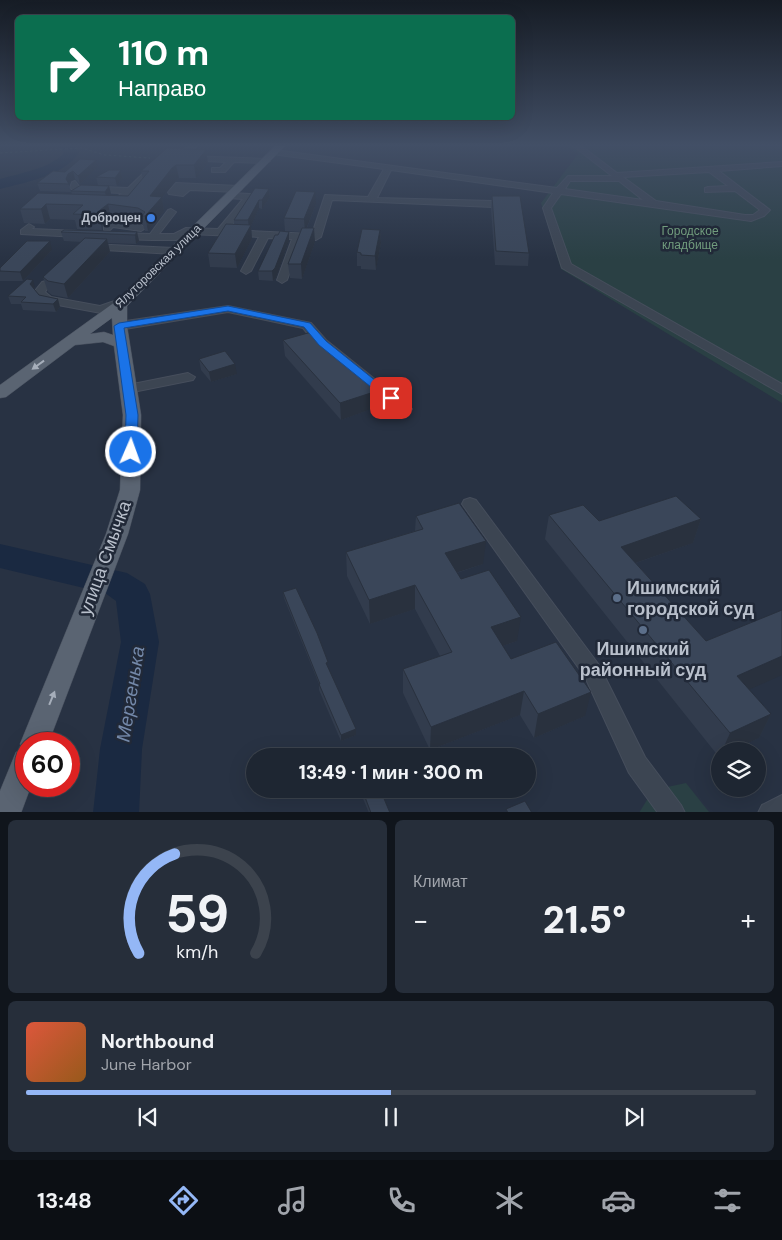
<!DOCTYPE html>
<html lang="ru">
<head>
<meta charset="utf-8">
<style>
	:root { --surface:#1e2632; --page:#262e3a; --text:#f1f3f6; --muted:#a1a5ac; --line:#3c434d; --accent:#94b7f6 }
	body { margin:0; font-family:"DM Sans",sans-serif; background:var(--page); color:var(--text); height:100vh; display:flex; flex-direction:column; font-size:19px; white-space:nowrap }
	* { box-sizing:border-box; margin:0 }
	p { font-size:16px; color:var(--muted) }
	.icon { flex:none; width:28px; height:28px; fill:none; stroke:currentColor; stroke-width:2; stroke-linecap:round; stroke-linejoin:round }
	.map { position:relative; height:812px; overflow:hidden }
	.panel { display:flex; flex-direction:column; gap:8px; padding:8px; background:#10151c; flex:1 }
	.panel>* { flex:none }
	.hud { position:absolute; left:15px; top:15px; width:500px; height:105px; border-radius:8px; box-shadow:0 5px 20px #0002,0 0 0 1px var(--line); background:#0b6e4f; color:#fff; overflow:hidden }
	.fabs { position:absolute; left:711px; top:742px; display:grid; gap:10px }
	.fabs a { display:grid; place-items:center; width:55px; height:55px; border-radius:50%; background:var(--surface); box-shadow:0 5px 20px #0002,0 0 0 1px var(--line); font-size:25px }
	.speed { position:absolute; left:15px; top:732px; display:flex; gap:10px; font-size:25px; font-weight:700; text-align:center }
	.speed>* { display:grid; place-content:center; width:65px; height:65px; border-radius:50%; background:var(--surface); box-shadow:0 5px 20px #0002,0 0 0 1px var(--line); line-height:1 }
	.speed .limit { border:8px solid #d22; background:#fff; color:#111 }
	.pin { position:absolute; display:grid; place-items:center; width:42px; height:42px; color:#fff; margin:-21px; border-radius:10px; box-shadow:0 2px 8px #0006 }
	.me { position:absolute; width:55px; margin:-28px; rotate:2deg; stroke-linejoin:round; filter:drop-shadow(0 0 4px #0008) }
	.turn { display:flex; align-items:center; gap:18px; height:105px; padding:0 20px; font-size:22px }
	.turn .icon { width:65px; height:65px; stroke-width:2.5 }
	.turn b { display:block; font-size:35px; line-height:42px }
	.big { font-size:38px; font-weight:800; line-height:1.1 }
	.panel .tile { flex:1; display:flex; flex-direction:column; justify-content:center; gap:8px; min-width:0; padding:0 18px; border-radius:8px; background:var(--page) }
	.panel .dial { align-items:center; gap:0 }
	.dial svg { height:130px; overflow:visible; fill:none; stroke:var(--line); stroke-width:7; stroke-linecap:round; text-anchor:middle }
	.dial text { fill:var(--text); stroke:none }
	.song { display:flex; align-items:center; gap:15px }
	.cover { width:60px; height:60px; border-radius:8px; background:linear-gradient(135deg,hsl(10 70% 55%),hsl(30 70% 35%)) }
	.played { height:5px; border-radius:2px; background:linear-gradient(90deg,var(--accent) 50%,var(--line) 50%) }
	.keys { display:flex; justify-content:space-around; direction:ltr }
	.heat { display:flex; justify-content:space-between; align-items:center; font-size:28px; direction:ltr }
	.panel .tiles { flex:1; display:grid; gap:8px; grid-template-columns:1fr 1fr }
	.tile:last-child { grid-column:span 2 }
	.trip { position:absolute; left:246px; top:748px; width:290px; height:50px; border-radius:25px; background:var(--surface); box-shadow:0 5px 20px #0002,0 0 0 1px var(--line); font-weight:800; line-height:50px; text-align:center }
	.tabs { display:flex; height:80px; justify-content:space-around; align-items:center; background:#0c0f14; color:var(--muted) }
	.tabs .icon { width:35px; height:35px }
	.tabs .active { color:var(--accent) }
	.tabs b { font-size:22px; color:var(--text) }
	.map>svg:first-child { display:block }
</style>
</head>
<body>
<div class="map">
<svg width="782" height="813" viewBox="0 0 782 813">
	<rect width="100%" height="100%" fill="#283243"/>
	<g fill="#2a4044">
		<path d="M565 145H782V403L561 269 541 203 578 154Z"/>
		<path d="M686 783 709 812 639 813 653 790Z"/>
	</g>
	<g fill="none" stroke-linecap="round" stroke-linejoin="round">
		<g fill="#1a2941" fill-rule="evenodd">
			<path d="M59 145H74L79 153C63 176 26 182 0 189V179C21 173 49 169 64 153Z"/>
			<path d="M0 544 127 573 145 584 150 594 159 642 142 749 139 813H93L100 749 121 642 116 601 105 593 0 568Z"/>
		</g>
		<defs>
			<g id="minor">
				<path d="M190 145H198L182 160H176V156Z"/>
				<path d="M572 145H580L617 173 782 162V166L719 171 770 210 764 216 751 221 561 194 551 208 571 264 782 384V394L562 268 543 208 553 193 391 170 377 198 493 201 497 204 493 207 332 200 321 237 316 240 302 239 287 280 282 283 277 280 292 239 268 238 251 271 246 274 241 271 259 237 188 234 176 240H152L120 239 115 236 120 233 150 234 168 210 171 209 176 212 159 234H174L186 228 218 229 243 199 228 198V194L231 193 250 194 254 197 228 230 312 234 325 195 368 197 384 169 272 154V150H275L557 188 568 176H612ZM709 172 728 186 708 187 705 188V192L735 191 760 210 753 215H745L656 201 623 177ZM570 181H619L643 200 565 189Z"/>
				<path d="M189 156 266 159 270 161 266 163 234 162 225 172H212V168H220L226 162 186 160 185 158Z"/>
				<path d="M153 164 160 166 118 207 111 208 107 205 122 193 74 191 70 188 72 182 75 181 79 186 128 188Z"/>
				<path d="M176 183 238 186 242 189 238 192 190 190 183 196 169 194 168 192Z"/>
				<path d="M111 221 141 225 146 228 141 231 113 227 110 230H104V226Z"/>
				<path d="M29 224 34 227 32 229 79 231 84 234 79 237 21 234V230Z"/>
				<path d="M90 244 174 248 179 251 174 254 87 249 85 247Z"/>
				<path d="M46 281 51 284 45 292 51 297 100 306 123 298 129 301 101 313 47 303 43 302 34 292 42 282Z"/>
				<path d="M228 306 311 323 326 340 412 409 410 412H400L318 346 303 328 228 312 119 330 113 326 119 322Z"/>
				<path d="M188 373 195 377 193 380 128 393 121 389 128 385Z"/>
				<path d="M470 498 476 500 599 665 645 757 681 805 685 813H658L629 773 585 677 462 504 464 500Z"/>
				<path d="M782 795V813H758L762 805Z"/>
			</g>
			<path id="major" d="M276 145H286L127 306V326L141 415 140 490 128 534 48 744H26V786H31L21 813H0V791L16 752 23 750 20 744 106 534 120 490 123 415 114 346 103 342 75 345 6 397 0 398V385L115 302ZM112 318 113 335 104 332 90 334Z"/>
		</defs>
		<use href="#minor" stroke="#464e5c" stroke-width="2"/>
		<use href="#major" stroke="#464e5c" stroke-width="1"/>
		<path stroke="#43595b" stroke-width="1" stroke-dasharray="2.5 2.5" stroke-linecap="butt" d="M0 153 81 148 105 155 150 158"/>
		<use href="#minor" fill="#3c4552" fill-rule="evenodd"/>
		<use href="#major" fill="#5a6472" fill-rule="evenodd"/>
	</g>
	<g fill="#323c4d">
		<path d="M206 150 208 163 196 178H179L175 182 162 198 164 211 148 231H145L143 225 141 223 111 219 103 224 102 230 77 229 75 220 50 219 45 224 24 223 20 209 72 194 71 191 109 186 111 194 110 195 128 196 143 179 141 171Z"/>
		<path d="M98 167 80 184 75 179 70 182 69 185 71 192 40 191 37 183 65 172Z"/>
		<path d="M121 170 122 178 117 186 98 185 96 177Z"/>
		<path d="M269 189 270 197 262 209 259 208 251 226 252 239 237 268 210 267 208 253 234 225V220Z"/>
		<path d="M492 196 529 253 528 266 495 265 491 209Z"/>
		<path d="M316 204 307 228 315 242 302 279 290 278 288 264 301 232 285 231 284 218Z"/>
		<path d="M380 230 381 243 376 270 361 269V266H357V252Z"/>
		<path d="M61 232H137L139 241 136 244 108 243 110 252 68 298 52 295 48 292 43 277 81 242 64 241Z"/>
		<path d="M289 241 276 278 273 281 259 280 258 271Z"/>
		<path d="M52 250 23 281H0V268Z"/>
		<path d="M35 287 34 289 39 295 60 307 56 312 23 310 21 304H11L8 296Z"/>
		<path d="M283 340 377 391V407L341 420 285 356Z"/>
		<path d="M199 359 237 374 211 382 201 370Z"/>
		<path d="M549 515 599 521 701 519 693 543 636 563 771 714 759 738 732 751H720L719 757 545 539Z"/>
		<path d="M416 516 483 564 457 573 461 579 517 641 503 646 511 659 585 716 534 738 520 715 430 750 403 693V669L440 656 415 609 370 624 347 576 346 552 415 531Z"/>
		<path d="M283 592 328 668 356 729V735L341 741 319 690V684L284 598Z"/>
		<path d="M359 789H380L390 813H369Z"/>
	</g>
	<g fill="#29313e">
		<path d="M206 150 208 163 196 178 194 165Z"/>
		<path d="M96 160 98 167 80 184 78 176Z"/>
		<path d="M176 165 179 178 175 182 162 198 164 211 148 231 145 216 150 196 172 168Z"/>
		<path d="M121 170 122 178 117 186 115 178Z"/>
		<path d="M73 171 75 179 70 182 69 185 66 179 68 174Z"/>
		<path d="M109 186 111 194 107 200 105 192Z"/>
		<path d="M269 189 270 197 262 209V200Z"/>
		<path d="M315 192 316 204 305 232 304 219Z"/>
		<path d="M259 200V208L251 226 252 239 237 268 235 254 249 228 248 220Z"/>
		<path d="M46 204 50 219 45 224 41 209Z"/>
		<path d="M108 204 111 219 103 224 102 230 99 215 100 210Z"/>
		<path d="M314 228 315 242 302 279 301 264Z"/>
		<path d="M380 230 381 243 376 270 375 256Z"/>
		<path d="M137 232 139 241 136 244 135 235Z"/>
		<path d="M289 232V241L276 278 273 281 272 271Z"/>
		<path d="M107 239 110 252 68 298 64 284Z"/>
		<path d="M50 241 52 250 23 281 20 272Z"/>
		<path d="M33 280 35 287 32 292 30 284Z"/>
		<path d="M58 299 60 307 56 312 53 304Z"/>
		<path d="M235 364 237 374 211 382 209 372Z"/>
		<path d="M377 391V407L341 420 340 403Z"/>
		<path d="M701 519 693 543 615 570 621 547Z"/>
		<path d="M486 541 483 564 443 577 445 553Z"/>
		<path d="M415 585V609L370 624 369 600Z"/>
		<path d="M521 617 517 641 488 651 491 627Z"/>
		<path d="M782 656V675L726 700 737 676Z"/>
		<path d="M524 691 520 715 430 750 431 727Z"/>
		<path d="M591 692 585 716 534 738 538 714Z"/>
		<path d="M771 714 759 738 732 751H722L730 733Z"/>
		<path d="M356 729V735L341 741V735Z"/>
	</g>
	<g fill="#3a4659" stroke="#29313e">
		<path d="M167 148 206 150 194 165H176L172 168 150 196 162 197 145 216H142L145 212 138 208 108 204 100 210 99 215 73 214 83 205 46 204 41 209H20L38 193 128 196 149 171H141Z"/>
		<path d="M80 159 96 160 78 176 73 171 68 174 66 179 69 184 37 183 53 171 65 172Z"/>
		<path d="M109 170H121L115 178 96 177Z"/>
		<path d="M81 185 109 186 105 192 71 191Z"/>
		<path d="M255 188 269 189 262 200H259L248 220H234Z"/>
		<path d="M296 191 315 192 304 219 284 218Z"/>
		<path d="M492 196H520L529 253 496 251Z"/>
		<path d="M226 224 251 225 235 254 208 253Z"/>
		<path d="M302 228H314L301 264H288Z"/>
		<path d="M362 229 380 230 375 256 361 255V253L357 252Z"/>
		<path d="M64 230 137 232 135 235 61 232Z"/>
		<path d="M280 231 289 232 275 268 272 271H258L275 235H278Z"/>
		<path d="M85 238 107 239 64 284 48 281 43 277Z"/>
		<path d="M27 241H50L20 272 0 271V268Z"/>
		<path d="M27 279 33 280 30 284 39 295 58 299 53 304 21 302 26 297 8 296Z"/>
		<path d="M315 331 377 391 340 403 283 340Z"/>
		<path d="M225 351 235 364 209 372 199 359Z"/>
		<path d="M676 496 701 519 621 547 706 641 782 610V656L737 676 771 714 730 733 549 515 583 505 599 521Z"/>
		<path d="M459 503 486 541 445 553 461 579 489 570 521 617 491 627 511 659 556 642 591 692 538 714 524 691 431 727 403 669 452 652 415 585 369 600 346 552 423 529 416 516Z"/>
		<path d="M296 588 317 633 328 662 326 663 356 729 341 735 319 684H320L283 592Z"/>
		<path d="M365 753 366 756H358Z"/>
		<path d="M362 789H380L390 813H371Z"/>
		<path d="M525 801 532 813H508L506 809Z"/>
	</g>
	<defs><path id="oneway-solid" d="M-6-.8H1V-3.2L6.5 0L1 3.2V.8H-6Z" transform="scale(1.25)"/></defs>
	<g fill="#a6aeba">
		<use href="#oneway-solid" transform="translate(38 365) rotate(144)"/>
		<use href="#oneway-solid" transform="translate(52 698) rotate(-68)"/>
	</g>
	<linearGradient id="sky" x2="0" y2="1"><stop stop-color="#161c25"/><stop offset="0.56" stop-color="#424f66"/><stop offset="1" stop-color="#424f66" stop-opacity="0"/></linearGradient>
	<rect width="782" height="259" fill="url(#sky)"/>
	<path fill="#1a73e8" stroke="#114b97" d="M228 306 310 323 326 341 397 398 395 400H387L319 345 304 327 228 311 124 328 138 415 137 452 131 456 127 455 125 452 126 415 114 326 119 323Z"/>
	<circle fill="#3f7fe0" stroke="#212938" stroke-width="2" cx="151" cy="218" r="5"/>
	<g fill="#5c6f8a" stroke="#212938" stroke-width="2">
		<circle cx="617" cy="598" r="5"/>
		<circle cx="643" cy="630" r="5"/>
	</g>
	<g text-anchor="middle" stroke-width="5" stroke-linejoin="round" paint-order="stroke">
		<g font-size="12" font-weight="bold" fill="#b9c0cc" stroke="#212938" text-anchor="end">
			<text x="141" y="222">Доброцен</text>
		</g>
		<g font-size="12" fill="#719c7d" stroke="#212938">
			<text x="690" y="235">Городское<tspan x="690" dy="14">кладбище</tspan></text>
		</g>
		<g font-size="12" fill="#b9c0cc" stroke="#212938">
			<text transform="translate(158 266) rotate(-44)" y="4">Ялуторовская улица</text>
		</g>
		<g font-size="18" fill="#b9c0cc" stroke="#212938">
			<text transform="translate(105 558) rotate(-70)" y="6">улица Смычка</text>
		</g>
		<g font-size="18" font-weight="bold" fill="#b9c0cc" stroke="#212938" text-anchor="start">
			<text x="627" y="594">Ишимский<tspan x="627" dy="21">городской суд</tspan></text>
			<text x="643" y="655" text-anchor="middle">Ишимский<tspan x="643" dy="21">районный суд</tspan></text>
		</g>
		<g font-size="19" font-style="italic" fill="#7489aa" stroke="#212938">
			<text transform="translate(130 694) rotate(-81)" y="7">Мергенька</text>
		</g>
	</g>
</svg>
<div class="fabs">
<a><svg class="icon" aria-label="layers" viewBox="0 0 24 24"><path d="M12 4l9 5-9 5-9-5zM3 14l9 5 9-5"/></svg></a>
</div>
<div class="speed"><div class="limit">60</div></div>
<div class="pin" style="left:391px;top:398px;background:#d93025"><svg class="icon" aria-label="arrive" viewBox="0 0 24 24"><path d="M6 21V4h12l-3 4 3 4H6"/></svg></div>
<svg class="me" style="left:131px;top:452px" viewBox="-20 -20 40 40"><circle r="17" fill="#1a73e8" stroke="#fff" stroke-width="3"/><path d="M0-11L8 9 0 5-8 9z" fill="#fff"/></svg>
<div class="trip">13:49 · 1 мин · 300 m</div>
<div class="hud">
<div class="turn"><svg class="icon" aria-label="right" viewBox="0 0 24 24"><path d="M7 20v-9h11M14 6l5 5-5 5"/></svg><div><b>110 m</b>Направо</div></div>
</div>
</div>
<section class="panel">
<div class="tiles">
<div class="tile dial"><svg viewBox="0 0 100 80">
<path d="M14 69A42 42 0 1 1 86 69"/>
<path d="M14 69A42 42 0 0 1 36 8" stroke="#94b7f6"/>
<text x="50" y="56" font-size="32" font-weight="700">59</text>
<text x="50" y="72" font-size="11">km/h</text>
</svg></div>
<div class="tile"><p>Климат</p>
<div class="heat"><a>−</a><b class="big">21.5°</b><a>+</a></div>
</div>
<div class="tile">
<div class="song"><i class="cover"></i><div><b>Northbound</b><p>June Harbor</p></div></div>
<div class="played"></div>
<div class="keys"><svg class="icon" aria-label="previous" viewBox="0 0 24 24"><path d="M18 5L8 12l10 7zM5 5v14"/></svg><svg class="icon" aria-label="pause" viewBox="0 0 24 24"><path d="M8 5v14M16 5v14"/></svg><svg class="icon" aria-label="next" viewBox="0 0 24 24"><path d="M6 5l10 7-10 7zM19 5v14"/></svg></div>
</div>
</div>
</section>
<nav class="tabs">
<b>13:48</b>
<svg class="icon active" aria-label="directions" viewBox="0 0 24 24"><path d="M12 3l9 9-9 9-9-9zM9 14v-3h6M13 9l2 2-2 2"/></svg>
<svg class="icon" aria-label="music" viewBox="0 0 24 24"><path d="M9 18V5l10-2v13"/><circle cx="6" cy="18" r="3"/><circle cx="16" cy="16" r="3"/></svg>
<svg class="icon" aria-label="phone" viewBox="0 0 24 24"><path d="M5 4h4l2 5-3 2q2 4 5 5l2-3 5 2v4C11 20 4 13 5 4z"/></svg>
<svg class="icon" aria-label="climate" viewBox="0 0 24 24"><path d="M12 3v18M4 7l16 10M4 17L20 7"/></svg>
<svg class="icon" aria-label="car" viewBox="0 0 24 24"><path d="M5 17H2v-5l4-1 3-4h7l3 4 3 1v5h-3M9 17h6M6 11h13"/><circle cx="7" cy="17" r="2"/><circle cx="17" cy="17" r="2"/></svg>
<svg class="icon" aria-label="filters" viewBox="0 0 24 24"><path d="M4 7h16M4 17h16"/><circle cx="9" cy="7" r="2"/><circle cx="15" cy="17" r="2"/></svg>
</nav>
</body>
</html>
